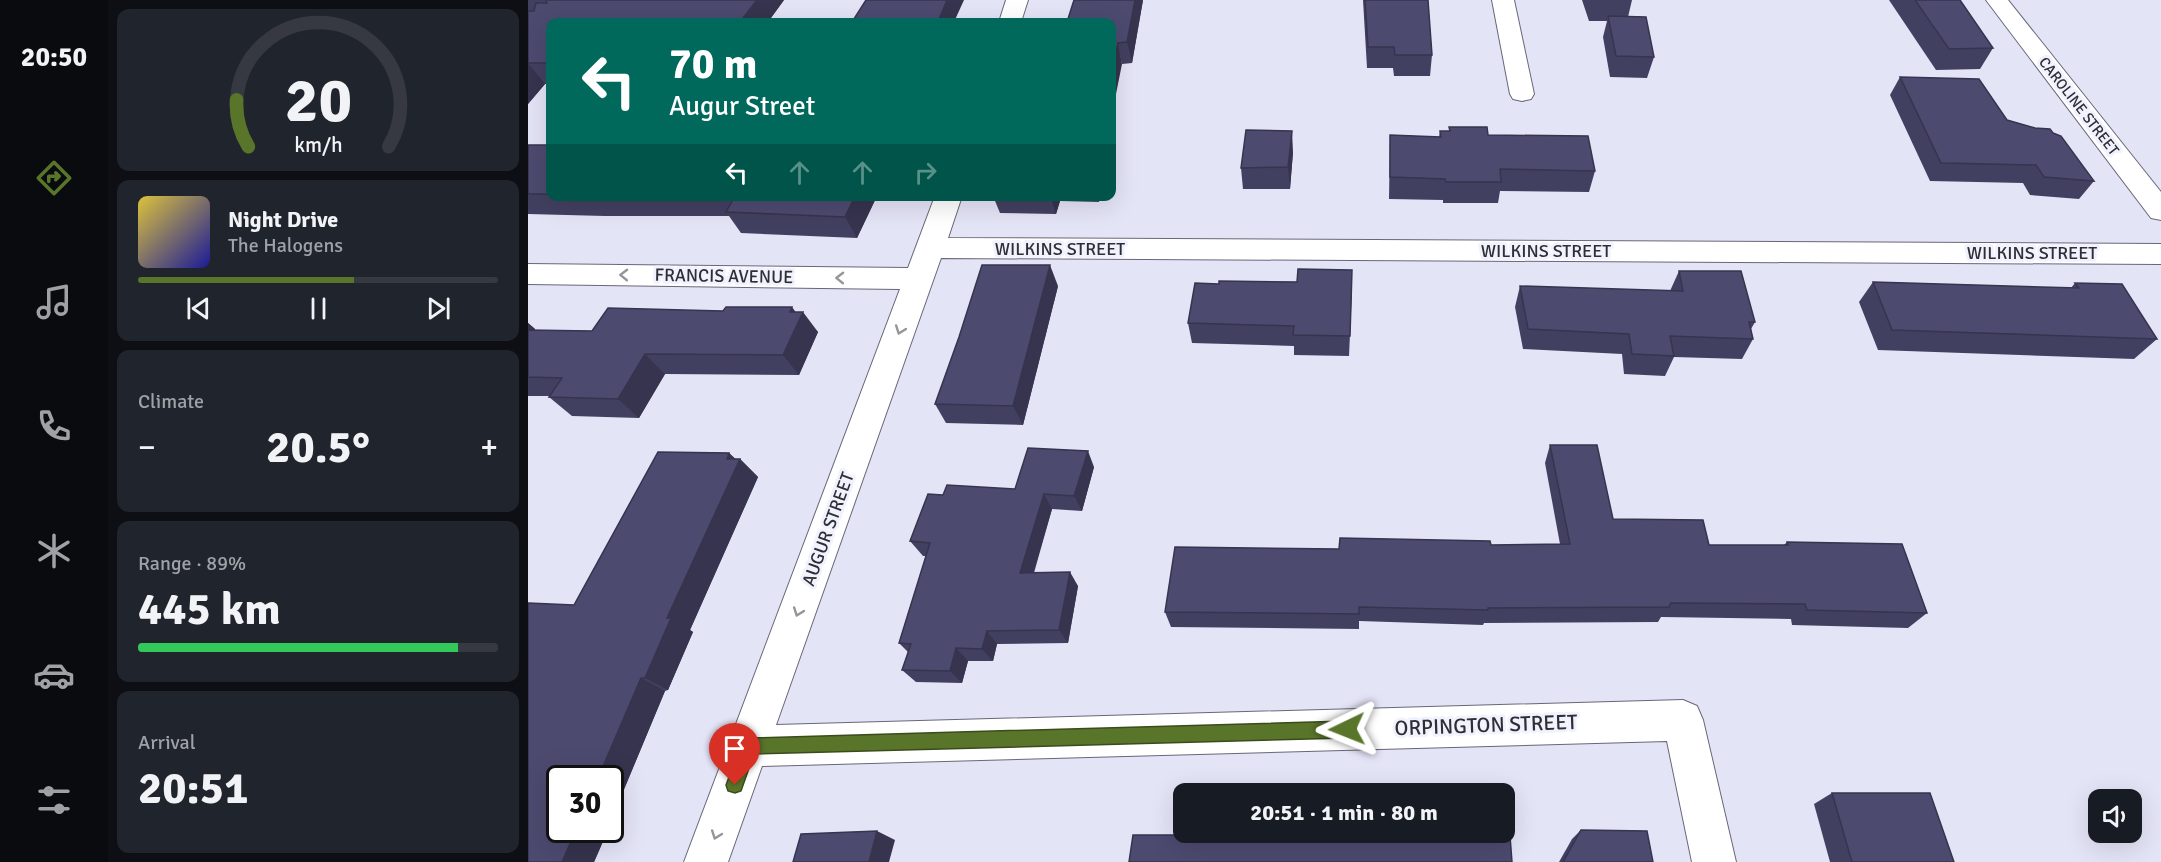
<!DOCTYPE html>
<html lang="en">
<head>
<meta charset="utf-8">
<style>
	:root { --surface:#171b24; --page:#20242c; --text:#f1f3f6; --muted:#9ea1a6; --line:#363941; --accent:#59752a }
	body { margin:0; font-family:Signika,sans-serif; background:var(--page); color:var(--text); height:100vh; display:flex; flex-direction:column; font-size:22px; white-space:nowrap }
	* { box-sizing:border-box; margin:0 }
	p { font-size:20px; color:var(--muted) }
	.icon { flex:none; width:33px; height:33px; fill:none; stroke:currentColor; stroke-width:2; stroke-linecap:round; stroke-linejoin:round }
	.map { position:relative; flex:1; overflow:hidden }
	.panel { display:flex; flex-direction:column; gap:9px; padding:9px; background:#0d0f14; width:420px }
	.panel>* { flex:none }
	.banner { position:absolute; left:18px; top:18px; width:570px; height:183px; border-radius:12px; box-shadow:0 6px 24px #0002; background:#00695c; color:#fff; overflow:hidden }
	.fabs { position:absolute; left:1560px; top:789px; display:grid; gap:12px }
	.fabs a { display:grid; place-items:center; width:54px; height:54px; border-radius:12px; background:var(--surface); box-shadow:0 6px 24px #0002; font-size:30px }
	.speed { position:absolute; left:18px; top:765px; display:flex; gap:12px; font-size:30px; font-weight:700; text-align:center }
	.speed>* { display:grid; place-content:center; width:78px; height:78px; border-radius:50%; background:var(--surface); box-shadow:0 6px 24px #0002; line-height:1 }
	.speed .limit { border:3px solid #111; border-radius:9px; background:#fff; color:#111 }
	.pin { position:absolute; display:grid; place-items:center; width:51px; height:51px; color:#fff; margin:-62px -26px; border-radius:50% 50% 50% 0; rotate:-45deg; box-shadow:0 0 6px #0007 }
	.pin .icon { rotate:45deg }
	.me { position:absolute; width:66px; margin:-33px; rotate:268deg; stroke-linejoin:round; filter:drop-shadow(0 0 4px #0008) }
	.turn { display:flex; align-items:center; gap:21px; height:126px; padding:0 24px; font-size:27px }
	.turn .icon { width:78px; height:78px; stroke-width:2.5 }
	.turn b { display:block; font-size:42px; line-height:51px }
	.lanes { display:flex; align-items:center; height:57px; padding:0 24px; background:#0003; justify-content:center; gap:30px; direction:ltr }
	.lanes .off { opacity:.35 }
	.big { font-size:45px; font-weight:700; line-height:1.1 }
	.panel .widget { flex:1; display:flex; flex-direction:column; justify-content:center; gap:9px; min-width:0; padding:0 21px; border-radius:12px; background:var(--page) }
	.panel .dial { align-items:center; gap:0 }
	.dial svg { height:156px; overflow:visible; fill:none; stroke:var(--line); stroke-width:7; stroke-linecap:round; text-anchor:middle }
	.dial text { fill:var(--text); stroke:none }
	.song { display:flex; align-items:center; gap:18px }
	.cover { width:72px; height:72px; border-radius:9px; background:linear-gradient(135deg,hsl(50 70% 55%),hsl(240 70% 35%)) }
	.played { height:6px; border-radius:3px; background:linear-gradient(90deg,var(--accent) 60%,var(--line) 60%) }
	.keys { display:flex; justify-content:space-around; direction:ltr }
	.heat { display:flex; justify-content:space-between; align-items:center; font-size:33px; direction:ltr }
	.charge { height:9px; border-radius:4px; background:linear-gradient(90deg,#34c759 89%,var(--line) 0) }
	.trip { position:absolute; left:645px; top:783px; width:342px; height:60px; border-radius:12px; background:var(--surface); box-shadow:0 6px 24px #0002; font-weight:700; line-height:60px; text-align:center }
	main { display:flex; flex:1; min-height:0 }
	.tab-bar { display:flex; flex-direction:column; width:108px; justify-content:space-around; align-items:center; background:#090b0e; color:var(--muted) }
	.tab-bar .icon { width:42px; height:42px }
	.tab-bar .on { color:var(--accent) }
	.tab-bar b { font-size:27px; color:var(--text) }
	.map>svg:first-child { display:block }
</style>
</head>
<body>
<main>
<nav class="tab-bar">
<b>20:50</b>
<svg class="icon on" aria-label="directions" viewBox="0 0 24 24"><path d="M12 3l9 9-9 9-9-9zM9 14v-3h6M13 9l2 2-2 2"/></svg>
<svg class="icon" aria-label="music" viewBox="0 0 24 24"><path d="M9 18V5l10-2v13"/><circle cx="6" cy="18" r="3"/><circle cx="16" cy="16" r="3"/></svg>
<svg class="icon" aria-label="phone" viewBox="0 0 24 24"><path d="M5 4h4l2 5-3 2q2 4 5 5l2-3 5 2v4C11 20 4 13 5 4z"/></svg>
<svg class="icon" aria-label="climate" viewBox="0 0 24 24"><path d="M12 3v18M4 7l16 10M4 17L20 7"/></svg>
<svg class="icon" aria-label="car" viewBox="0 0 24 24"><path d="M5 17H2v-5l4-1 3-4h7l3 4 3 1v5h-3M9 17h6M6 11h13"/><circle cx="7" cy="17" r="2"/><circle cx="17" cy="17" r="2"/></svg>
<svg class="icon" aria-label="filters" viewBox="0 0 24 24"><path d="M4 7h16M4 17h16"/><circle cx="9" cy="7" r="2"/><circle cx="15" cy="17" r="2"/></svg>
</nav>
<section class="panel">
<div class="widget dial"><svg viewBox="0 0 100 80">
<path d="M14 69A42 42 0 1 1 86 69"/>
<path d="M14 69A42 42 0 0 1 8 45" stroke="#59752a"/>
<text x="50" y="56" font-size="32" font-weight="700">20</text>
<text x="50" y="72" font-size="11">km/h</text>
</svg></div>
<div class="widget">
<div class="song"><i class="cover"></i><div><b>Night Drive</b><p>The Halogens</p></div></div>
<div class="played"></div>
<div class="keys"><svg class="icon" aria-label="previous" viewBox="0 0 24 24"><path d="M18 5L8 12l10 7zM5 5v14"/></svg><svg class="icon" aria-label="pause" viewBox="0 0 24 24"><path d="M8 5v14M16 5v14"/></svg><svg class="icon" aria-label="next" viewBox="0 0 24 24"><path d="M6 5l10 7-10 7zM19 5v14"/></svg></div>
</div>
<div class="widget"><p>Climate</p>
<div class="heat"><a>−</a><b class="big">20.5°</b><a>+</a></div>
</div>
<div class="widget"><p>Range · 89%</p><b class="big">445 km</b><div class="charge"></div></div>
<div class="widget"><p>Arrival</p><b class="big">20:51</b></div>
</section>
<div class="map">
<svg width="1633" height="862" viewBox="0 0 1633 862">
	<rect width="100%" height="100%" fill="#e4e4f7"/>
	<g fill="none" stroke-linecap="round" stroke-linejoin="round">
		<defs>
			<g id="street">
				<path d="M478 0H500L493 22H471Z"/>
				<path d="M964 0H986L1006 94 1003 99 994 101 985 99 982 94Z"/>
				<path d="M1458 0H1480L1633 192V220L1623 218Z"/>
				<path d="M407 196H434L420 238 1633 244V264L413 258 248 725 1155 700 1169 706 1175 720 1208 862H1164L1139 741 234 766 200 862H156L372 289 0 284V264L380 268Z"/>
			</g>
		</defs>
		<use href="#street" stroke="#686778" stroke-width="2"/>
		<use href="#street" fill="#fff" fill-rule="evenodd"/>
	</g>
	<g fill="#424060">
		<path d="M0 0H256L240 22H22V84H17L0 104Z"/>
		<path d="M615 0 604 63 594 64 584 22Z"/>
		<path d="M835 0H900L904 55 902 76H866L865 68H839Z"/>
		<path d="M1054 0H1104L1100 17 1126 57 1119 78 1082 77 1075 37 1079 21H1061Z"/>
		<path d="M1361 0H1432L1465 48 1452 69 1408 70Z"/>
		<path d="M1372 77 1479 120 1525 133 1566 181 1551 199 1502 195 1495 183 1402 181 1362 95Z"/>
		<path d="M921 127 960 135 1067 171 1061 192 972 191 970 203H915V200L861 199 862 135 911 137 912 131H921Z"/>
		<path d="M0 145H22V196H349L329 238 213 233 201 216H77L0 214Z"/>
		<path d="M765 152 762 189H715L713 168Z"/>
		<path d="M465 196H572L571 202 532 201 528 214 472 213Z"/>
		<path d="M1151 271 1227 322 1223 329 1225 339 1214 359 1146 357 1137 376 1096 374 1094 354 995 349 987 307 992 286 1142 291Z"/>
		<path d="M1345 282 1543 288 1547 283 1629 339 1606 359 1350 350 1331 302Z"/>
		<path d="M530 286 495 425 418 423 407 404Z"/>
		<path d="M824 290 821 356 766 355V346L664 343 660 323Z"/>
		<path d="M195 311 268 312 290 332 271 375 137 374 111 418 44 416 21 397 22 396H0V323L7 329V330L64 331Z"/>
		<path d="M1022 445 1085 519 1181 545H1256L1259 542 1399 613 1380 628 1264 625 1263 619 1133 617 1130 622 956 623 955 625 831 621V629L643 627 637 612 811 549 1032 544 1017 463Z"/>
		<path d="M130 452 201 453 207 459H212L230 477 162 630 165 632 140 690 137 691 82 823V778H32V830H80L66 862H0V603L46 605Z"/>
		<path d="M566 467 554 511 524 509 506 573 550 586 540 643 469 644 465 661H440L434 683 388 682 374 670 380 652 371 643 398 556H395L382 541 415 495 487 489Z"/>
		<path d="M1304 793 1426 862H1302L1286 804Z"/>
		<path d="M1053 830 1125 862H1031L1044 839Z"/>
	</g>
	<g fill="#36344e">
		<path d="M229 0H256L240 22H212Z"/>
		<path d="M419 0H436L426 22H410Z"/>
		<path d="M607 0H615L604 63 599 42Z"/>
		<path d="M590 43 594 64 584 114V70Z"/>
		<path d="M0 63 17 84 0 104Z"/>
		<path d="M584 125 586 134 584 144Z"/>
		<path d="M764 131 765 152 762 189 760 167Z"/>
		<path d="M327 196H349L329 238 317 217Z"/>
		<path d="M522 196H530L532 201 528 214Z"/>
		<path d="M522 265 530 286 495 425 485 406Z"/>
		<path d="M264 307 272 318 275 312 290 332 271 375 255 355 262 312Z"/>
		<path d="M0 323 7 329 0 339Z"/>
		<path d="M117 354 137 374 111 418 90 399Z"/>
		<path d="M560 451 566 467 554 511 546 496Z"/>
		<path d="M201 453 211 462 212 459 230 477 162 630 165 632 140 690 117 678Z"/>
		<path d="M516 494 524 509 501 587 492 573Z"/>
		<path d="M542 572 550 586 540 643 531 630Z"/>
		<path d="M459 631 469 644 465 661 454 649Z"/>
		<path d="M428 648 440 661 434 683 422 671Z"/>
		<path d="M113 678 137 691 82 823V778H70Z"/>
		<path d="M48 830H80L66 862H34Z"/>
		<path d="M349 831 367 840 361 862H341Z"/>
	</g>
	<g fill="#4d4a70" stroke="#36344e" stroke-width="1.5">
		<path d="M18 0H229L212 22H22V63H0V11H6L8 3H19Z"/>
		<path d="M338 0H419L410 22H324Z"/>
		<path d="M546 0H607L599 42 590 43 584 70V22H539Z"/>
		<path d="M837 0H900L904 55H867L866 47H840Z"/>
		<path d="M1387 0H1432L1465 48 1421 49Z"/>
		<path d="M1080 16 1118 17 1126 57 1088 56Z"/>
		<path d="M1372 77 1451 79 1479 120 1507 128 1522 129 1525 133 1533 136 1566 181 1516 177 1508 165 1413 163Z"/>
		<path d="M921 127H959L960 135 1060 136 1067 171 972 169 973 182H918L917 179 862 177V135L913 137 912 131H922Z"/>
		<path d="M718 130 764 131 760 167 713 168Z"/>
		<rect x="0" y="145" width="22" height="49"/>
		<path d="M207 196H327L317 217 198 212Z"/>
		<path d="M454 265H522L485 406 407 404 431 337Z"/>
		<path d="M770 269 824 270 822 336 765 335 766 326 660 323 667 283 691 284V281L769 282Z"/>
		<path d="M1151 271H1213L1227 322H1221L1225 339 1142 336 1146 356 1104 354 1101 334 1000 329 992 286 1155 291Z"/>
		<path d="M1345 282 1551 288 1547 283 1594 284 1629 339 1364 330Z"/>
		<path d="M198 307H264L262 312H275L255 355 117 354 90 399 21 397 34 378 0 377V330L64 331 80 308 195 311Z"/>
		<path d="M1022 445H1069L1085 519 1175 520 1181 545H1260L1259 542 1374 544 1399 613 1279 610 1277 604 1143 603 1141 607 960 608V610L831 607V614L637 612 647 547 811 549 812 538 962 541 963 545 1042 544Z"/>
		<path d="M500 448 560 451 546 496 516 494 492 573 542 572 531 630 459 631 454 649 428 648 422 671 374 670 383 644 371 643 402 543 382 541 400 494 415 495 419 485 487 489Z"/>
		<path d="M130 452 201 453 199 459H212L139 618H143L117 678H113L70 778H32V830H48L34 862H0V603L46 605Z"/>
		<path d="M1304 793H1402L1426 862H1324Z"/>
		<path d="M1053 830 1119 831 1125 862H1035Z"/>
		<path d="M349 831 341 862H265L273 834Z"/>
		<path d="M769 832H857L982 836 984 862H601L605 835H681L680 840 768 839Z"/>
	</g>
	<defs><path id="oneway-chevron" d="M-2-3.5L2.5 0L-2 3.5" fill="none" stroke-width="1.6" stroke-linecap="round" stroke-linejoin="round" transform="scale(1.5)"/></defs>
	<g stroke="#96969a">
		<use href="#oneway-chevron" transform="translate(96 275) rotate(-179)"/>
		<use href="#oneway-chevron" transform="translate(312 278) rotate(-179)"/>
		<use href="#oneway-chevron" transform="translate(372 330) rotate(110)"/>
		<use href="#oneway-chevron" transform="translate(270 612) rotate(110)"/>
		<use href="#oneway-chevron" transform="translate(188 835) rotate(110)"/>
	</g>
	<path fill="#59752a" stroke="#3a4c1b" stroke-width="1.5" d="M819 721 825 723 828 729 825 735 819 738 226 754 213 791 207 793 200 791 198 785 215 740 221 738Z"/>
	<g text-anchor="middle" stroke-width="6" stroke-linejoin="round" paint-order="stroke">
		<g font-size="15" fill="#2e2e35" stroke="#f2f2fe">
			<text transform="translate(1551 106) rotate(52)" y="5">CAROLINE STREET</text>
		</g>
		<g font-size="18" fill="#2e2e35" stroke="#f2f2fe">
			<text x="532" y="255">WILKINS STREET</text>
			<text x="1018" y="257">WILKINS STREET</text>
			<text x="1504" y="259">WILKINS STREET</text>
			<text transform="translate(196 276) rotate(1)" y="6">FRANCIS AVENUE</text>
			<text transform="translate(300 529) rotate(-70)" y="6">AUGUR STREET</text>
		</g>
		<g font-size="21" fill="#2e2e35" stroke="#f2f2fe">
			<text transform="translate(958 725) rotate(-2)" y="7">ORPINGTON STREET</text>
		</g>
	</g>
</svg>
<div class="fabs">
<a><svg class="icon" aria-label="sound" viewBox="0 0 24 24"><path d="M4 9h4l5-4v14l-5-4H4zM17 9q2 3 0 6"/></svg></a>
</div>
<div class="speed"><div class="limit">30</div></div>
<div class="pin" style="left:207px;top:785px;background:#d93025"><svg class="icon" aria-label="arrive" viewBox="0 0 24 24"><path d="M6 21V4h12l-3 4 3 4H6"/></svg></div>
<svg class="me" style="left:819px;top:729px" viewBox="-20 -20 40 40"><path d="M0-17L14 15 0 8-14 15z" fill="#59752a" stroke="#fff" stroke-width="4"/></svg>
<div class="trip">20:51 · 1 min · 80 m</div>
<div class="banner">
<div class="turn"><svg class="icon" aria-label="left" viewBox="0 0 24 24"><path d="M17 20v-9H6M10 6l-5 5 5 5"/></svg><div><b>70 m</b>Augur Street</div></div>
<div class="lanes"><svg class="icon" aria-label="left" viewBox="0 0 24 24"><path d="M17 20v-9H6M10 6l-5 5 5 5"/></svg><svg class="icon off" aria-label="ahead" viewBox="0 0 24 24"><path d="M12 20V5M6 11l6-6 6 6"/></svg><svg class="icon off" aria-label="ahead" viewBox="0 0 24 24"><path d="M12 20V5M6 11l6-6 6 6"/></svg><svg class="icon off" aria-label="right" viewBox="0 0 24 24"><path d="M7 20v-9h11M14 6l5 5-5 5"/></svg></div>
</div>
</div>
</main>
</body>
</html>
